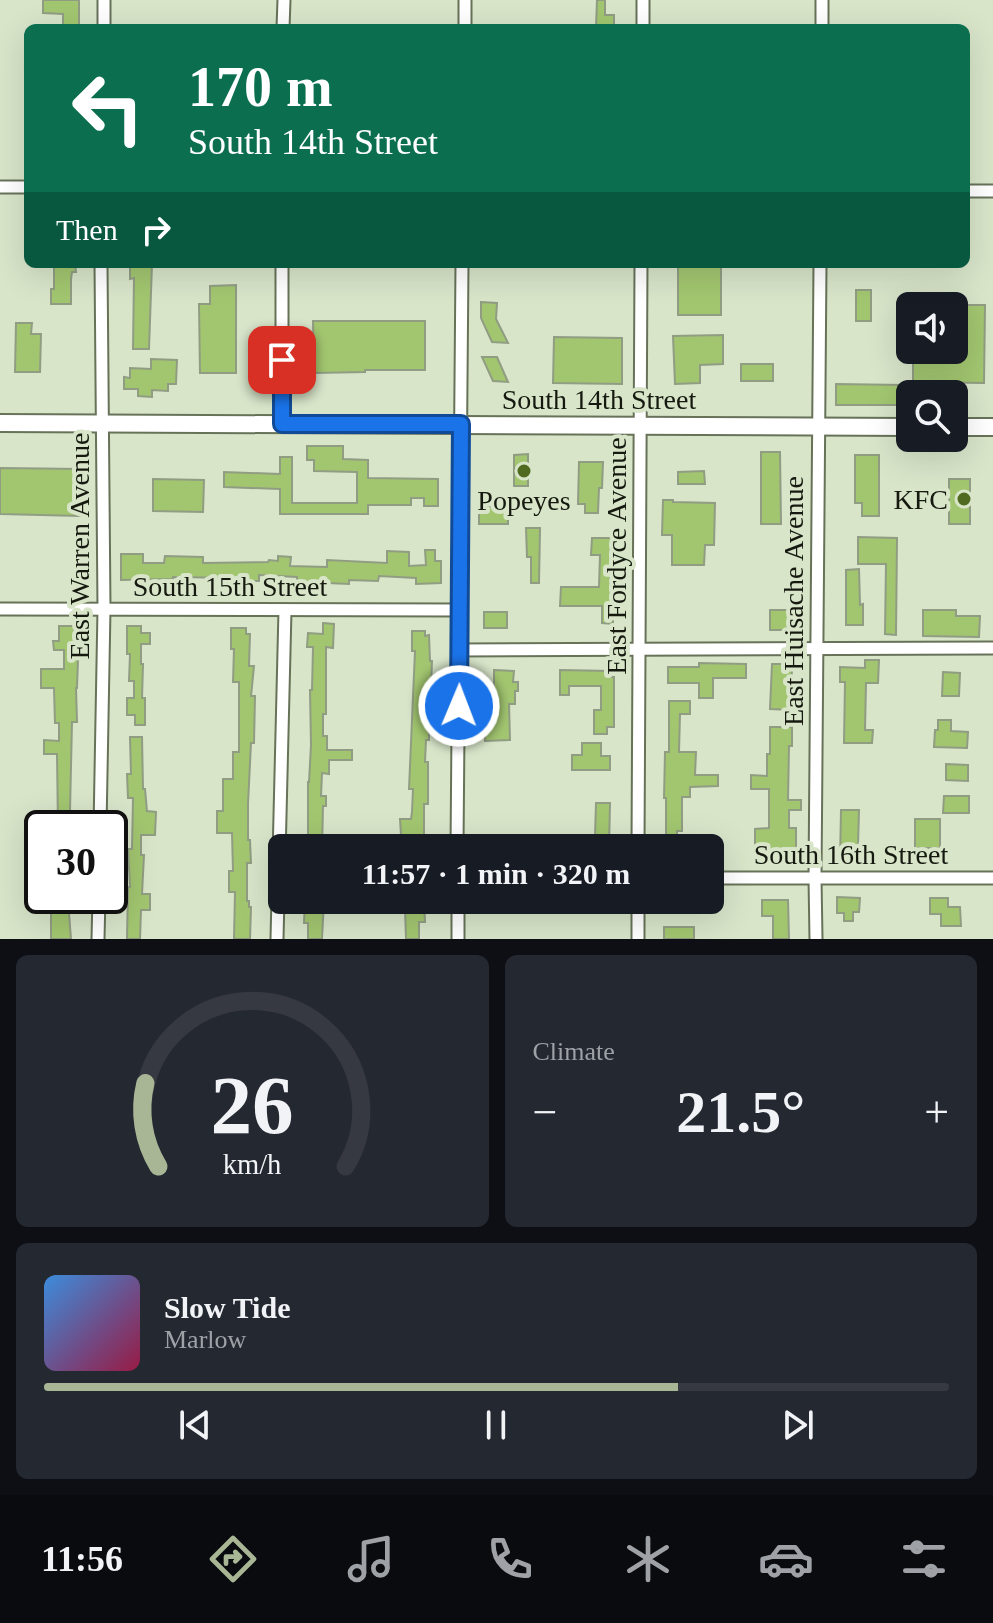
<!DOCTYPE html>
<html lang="en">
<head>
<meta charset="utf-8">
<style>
	:root { --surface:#171b24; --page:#242831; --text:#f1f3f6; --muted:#9ea1a6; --line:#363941; --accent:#a9b695 }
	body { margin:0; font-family:"Times New Roman",serif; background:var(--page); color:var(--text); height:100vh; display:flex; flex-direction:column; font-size:30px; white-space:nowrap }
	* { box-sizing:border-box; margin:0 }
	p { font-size:26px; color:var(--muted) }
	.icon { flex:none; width:44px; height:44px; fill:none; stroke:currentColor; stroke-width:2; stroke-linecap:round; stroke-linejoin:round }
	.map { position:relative; height:939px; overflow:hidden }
	.sheet { display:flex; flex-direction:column; gap:16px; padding:16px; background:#0d0f14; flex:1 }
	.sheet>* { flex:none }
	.top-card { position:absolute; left:24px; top:24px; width:946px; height:244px; border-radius:12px; box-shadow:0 8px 32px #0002; background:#0b6e4f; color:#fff; overflow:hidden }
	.fabs { position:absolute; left:896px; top:292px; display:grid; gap:16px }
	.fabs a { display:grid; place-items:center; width:72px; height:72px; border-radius:12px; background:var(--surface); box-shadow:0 8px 32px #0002; font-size:40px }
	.speed { position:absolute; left:24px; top:810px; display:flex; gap:16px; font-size:40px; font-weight:700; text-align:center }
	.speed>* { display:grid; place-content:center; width:104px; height:104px; border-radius:50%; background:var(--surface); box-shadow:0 8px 32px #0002; line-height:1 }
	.speed .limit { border:4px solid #111; border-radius:12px; background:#fff; color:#111 }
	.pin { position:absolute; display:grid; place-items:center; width:68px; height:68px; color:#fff; margin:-34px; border-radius:16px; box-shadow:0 4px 12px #0006 }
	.me { position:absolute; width:88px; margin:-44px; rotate:1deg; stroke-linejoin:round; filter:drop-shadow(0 0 6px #0008) }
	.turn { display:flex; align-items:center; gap:28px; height:168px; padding:0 32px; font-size:36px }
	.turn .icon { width:104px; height:104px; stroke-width:2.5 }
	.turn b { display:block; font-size:56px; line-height:68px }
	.then { display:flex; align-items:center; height:76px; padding:0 32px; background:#0003; gap:16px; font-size:30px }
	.big { font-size:60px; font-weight:700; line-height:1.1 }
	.sheet .tile { flex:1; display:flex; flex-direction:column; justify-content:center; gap:12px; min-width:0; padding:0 28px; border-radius:12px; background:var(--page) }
	.sheet .dial { align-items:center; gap:0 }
	.dial svg { height:208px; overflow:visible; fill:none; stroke:var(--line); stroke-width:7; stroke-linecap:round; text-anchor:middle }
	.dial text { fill:var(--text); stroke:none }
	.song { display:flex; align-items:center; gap:24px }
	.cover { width:96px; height:96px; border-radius:12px; background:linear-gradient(135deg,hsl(210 70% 55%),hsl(340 70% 35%)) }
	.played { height:8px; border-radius:4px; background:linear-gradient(90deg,var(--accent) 70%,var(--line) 70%) }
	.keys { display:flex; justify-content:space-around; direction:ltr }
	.heat { display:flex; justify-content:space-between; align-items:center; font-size:44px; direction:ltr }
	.sheet .tiles { flex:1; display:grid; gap:16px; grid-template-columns:1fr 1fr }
	.tile:last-child { grid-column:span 2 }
	.trip { position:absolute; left:268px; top:834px; width:456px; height:80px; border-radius:12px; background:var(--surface); box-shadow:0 8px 32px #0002; font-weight:700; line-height:80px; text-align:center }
	.tab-bar { display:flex; height:128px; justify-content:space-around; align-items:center; background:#090b0e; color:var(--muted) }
	.tab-bar .icon { width:56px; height:56px }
	.tab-bar .on { color:var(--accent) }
	.tab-bar b { font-size:36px; color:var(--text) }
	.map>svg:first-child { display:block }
</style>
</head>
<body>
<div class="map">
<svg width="993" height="939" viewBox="0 0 993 939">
	<rect width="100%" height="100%" fill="#d8e5c9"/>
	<g fill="#a2c670" stroke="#919d83" stroke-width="2">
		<path d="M43 0H79V28L63 27V14L43 13Z"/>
		<path d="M597 0H605V15H614V28H596Z"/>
		<path d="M54 264H75L76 272H72L71 279V304H51V289H54Z"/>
		<path d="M130 264H152L149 349H133L134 278 130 279Z"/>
		<rect x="678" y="264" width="43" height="51"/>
		<path d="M236 285V373H200L199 304H210V286Z"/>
		<rect x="856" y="290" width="15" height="31"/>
		<path d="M481 302 497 303 496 319 508 343 492 342 481 318Z"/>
		<path d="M954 305H985L984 383 913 382V350H954Z"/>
		<path d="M313 321H425V370H365V372L314 373Z"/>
		<path d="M16 323H32L31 334H41L40 372H15Z"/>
		<path d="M723 335V364L700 365V383L675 384 673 336Z"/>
		<path d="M554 337 622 338V384L553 383Z"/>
		<path d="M482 357H497L508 382 493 381Z"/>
		<path d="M151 359 177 360 176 384H168V391L152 390V397L138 396V389H124V377L130 378V368L151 369Z"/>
		<rect x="741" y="364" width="32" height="17"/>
		<path d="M836 384 904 385 903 405H836Z"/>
		<path d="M307 446H343V459L368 460V478L438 479V506H424V498H411V505H368V514H280V489L224 487V472L280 474V457H292V503H357V472L314 471V460H307Z"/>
		<path d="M761 452H780L781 524H761Z"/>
		<path d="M528 454V486H514V455Z"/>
		<path d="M855 455H879V516H862V503H855Z"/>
		<path d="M579 462H603L602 488H599L598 513H585V504H578Z"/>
		<path d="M0 468 81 469 80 516 0 514Z"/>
		<path d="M704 471 705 484H678V472Z"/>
		<path d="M153 479 204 480 203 512 153 511Z"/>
		<rect x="949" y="479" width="21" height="45"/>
		<path d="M663 500H673V502L715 503 714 545H705L704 565H672V535H662Z"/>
		<rect x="479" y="507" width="29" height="17"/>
		<path d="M526 528H540L539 583H531V557H527Z"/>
		<path d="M858 537 897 538 896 635 885 634 886 564H858Z"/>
		<path d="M592 538H611L610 586H613V624L602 623V606H560L561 587H599L600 555H591Z"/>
		<path d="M425 550H435V561H441V583L416 584V578L379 576 378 581 349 580V584L327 583 297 581V577L259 575V581H236V578L173 577V579L121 580V554H143V563H164L165 556 203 557V563L268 562 269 560 278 561V556L291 557 290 566 327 567V560L387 563V551L409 552V566L426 565Z"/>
		<path d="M859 569 860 605 863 604V625H846V570Z"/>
		<rect x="770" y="610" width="23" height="20"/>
		<path d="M923 610H956V616H980L979 637 923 636Z"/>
		<rect x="484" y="612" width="23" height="16"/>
		<path d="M323 623 334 624 333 648 326 647V714H323V736H327V750H352V760H329V774L322 773 321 796H326V806H323L322 848H310L308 846V782H309L311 745 310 690H312L313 647H307L308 633 323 634Z"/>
		<path d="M59 626H74V659H78L77 688H76L77 722H72L70 811H72L73 828H58L57 754H44V740L59 741V723H55L54 688H41V669H64V650H54L53 641H59Z"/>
		<path d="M127 626H141V633H150V644H141V664H143L142 698H145V725H135V715H127V698H134V681H129L130 654H127Z"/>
		<path d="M231 628H246V634H250L249 666H254L251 696H255L254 743H251L248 804V840H250L251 863H247V901H249V907H251L250 939H234L235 892H229V871H233L232 833H217V811H223V779H233V752H239V682H233L234 649H231Z"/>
		<path d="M412 631H425V636L429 635 430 661H432L431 686H429V740H426L425 762H428V804H424V848H406V835H401L400 819H411L412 812 413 789H409L415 651H412Z"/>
		<path d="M865 660H879L878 683H866L865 730H873L872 743H844L845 682H840V667L865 668Z"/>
		<path d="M699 663 746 664V678H713V698H699V683H668V667H699Z"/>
		<path d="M772 664H792L791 710 770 709Z"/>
		<path d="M494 670 514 671 513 682H518V691H515V704H509L510 740 485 741 486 691H494Z"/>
		<path d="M560 670 611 671 610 677H614V727H607V734H594V710H601V686H569V695H560Z"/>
		<path d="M943 672 960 673 959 696H942Z"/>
		<path d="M669 701H690V714H680L679 752H696L695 775H718V786L690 787V797H682V831H677V848H664L663 838H666V798H664L665 752H669Z"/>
		<path d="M938 720H951V731L968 732 967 748 934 747 935 730H938Z"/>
		<path d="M770 727H792V746H789L788 800H801V810H789V828H796V851H755V829L769 828V789H751V775L767 776V754H770Z"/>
		<path d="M130 737H142L143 789H145L147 811 156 812 155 835H141V855H144L142 894H150V910H141L140 939H127L128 887H130L128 849H132L133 798H128L127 774H131Z"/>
		<path d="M582 743H601V756H610V770H572V755H582Z"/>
		<path d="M946 764 968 765V781L946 780Z"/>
		<path d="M944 796H969V813H943Z"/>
		<path d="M596 803H610L609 848H586V836L595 837Z"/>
		<path d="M841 810H859L858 847H862V863L840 862Z"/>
		<rect x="915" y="819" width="25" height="29"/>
		<path d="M51 896H68V901H73V913H69L71 939H51Z"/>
		<path d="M837 897 860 898 859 912H853V921H844V913H837Z"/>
		<path d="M930 898H948V907H960L961 926H941V914H930Z"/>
		<path d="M305 900 324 901 322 939H308V923H304Z"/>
		<path d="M762 900H788L789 939H773V916H762Z"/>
		<path d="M424 901 425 922H419V939H406L405 908H411V902Z"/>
		<rect x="664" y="927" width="30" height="12"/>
	</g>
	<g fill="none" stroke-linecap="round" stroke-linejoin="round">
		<defs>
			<g id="street">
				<path d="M104 28V0"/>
				<path d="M283 28 284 0"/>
				<path d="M465 28V0"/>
				<path d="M643 28V0"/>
				<path d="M822 28V0"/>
				<path d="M0 187H28"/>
				<path d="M966 191H993"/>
				<path d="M282 424V264"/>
				<path d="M0 609 460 610"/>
				<path d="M460 650 993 648"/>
				<path d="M100 828 104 609 101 264"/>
				<path d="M457 848 462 264"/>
				<path d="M638 848 641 264"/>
				<path d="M710 878H993"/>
				<path d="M458 900V939"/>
				<path d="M638 900V939"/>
				<path d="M98 939 99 896"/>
				<path d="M277 939 285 610"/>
				<path d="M816 939 815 878 820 264"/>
			</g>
			<g id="primary">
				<path d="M0 423 910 427"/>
				<path d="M954 427H993"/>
			</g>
		</defs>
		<use href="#street" stroke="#677259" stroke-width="15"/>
		<use href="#primary" stroke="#677259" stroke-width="20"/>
		<use href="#street" stroke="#fff" stroke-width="11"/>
		<use href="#primary" stroke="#fff" stroke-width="16"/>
	</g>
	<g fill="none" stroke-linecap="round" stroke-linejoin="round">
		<defs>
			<path id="route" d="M282 360V424H461L459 706"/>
		</defs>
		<use href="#route" stroke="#114b97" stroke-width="20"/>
		<use href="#route" stroke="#1a73e8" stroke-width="14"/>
	</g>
	<g fill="#506b1f" stroke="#d8e5c9" stroke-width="3">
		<circle cx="524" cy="471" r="8"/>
		<circle cx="964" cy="499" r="8"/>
	</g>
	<g text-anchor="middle" stroke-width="8" stroke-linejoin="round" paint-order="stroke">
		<g font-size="28" fill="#15190f" stroke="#d8e5c9">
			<text x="599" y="409">South 14th Street</text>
			<text transform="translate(79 546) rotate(-90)" y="10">East Warren Avenue</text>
			<text transform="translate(616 556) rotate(-90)" y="10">East Fordyce Avenue</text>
			<text x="230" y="596">South 15th Street</text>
			<text transform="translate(793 601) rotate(-90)" y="10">East Huisache Avenue</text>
			<text x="851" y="864">South 16th Street</text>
		</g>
		<g font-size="28" fill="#15190f" stroke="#d8e5c9" text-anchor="end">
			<text x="948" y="509">KFC</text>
			<text x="524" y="510" text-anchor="middle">Popeyes</text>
		</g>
	</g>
</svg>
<div class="fabs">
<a><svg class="icon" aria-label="sound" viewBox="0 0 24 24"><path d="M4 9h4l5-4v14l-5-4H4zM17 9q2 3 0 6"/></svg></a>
<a><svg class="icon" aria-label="search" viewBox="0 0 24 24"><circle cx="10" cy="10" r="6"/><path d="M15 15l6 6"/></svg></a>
</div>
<div class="speed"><div class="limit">30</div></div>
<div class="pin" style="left:282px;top:360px;background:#d93025"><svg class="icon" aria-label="arrive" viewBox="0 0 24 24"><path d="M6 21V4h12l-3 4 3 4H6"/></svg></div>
<svg class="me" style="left:459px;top:706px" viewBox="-20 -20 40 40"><circle r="17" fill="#1a73e8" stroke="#fff" stroke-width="3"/><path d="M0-11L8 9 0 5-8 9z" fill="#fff"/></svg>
<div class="trip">11:57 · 1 min · 320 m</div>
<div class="top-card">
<div class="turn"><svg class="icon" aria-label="left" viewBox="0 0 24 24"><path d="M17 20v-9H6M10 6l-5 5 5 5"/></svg><div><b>170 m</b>South 14th Street</div></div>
<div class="then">Then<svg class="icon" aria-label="right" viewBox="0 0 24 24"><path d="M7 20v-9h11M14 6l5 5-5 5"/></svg></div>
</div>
</div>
<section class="sheet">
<div class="tiles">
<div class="tile dial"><svg viewBox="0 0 100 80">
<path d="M14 69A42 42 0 1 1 86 69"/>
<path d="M14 69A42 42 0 0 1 9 37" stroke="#a9b695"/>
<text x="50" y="56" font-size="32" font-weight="700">26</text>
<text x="50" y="72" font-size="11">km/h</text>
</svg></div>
<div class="tile"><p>Climate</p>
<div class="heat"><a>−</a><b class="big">21.5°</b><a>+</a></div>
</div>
<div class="tile">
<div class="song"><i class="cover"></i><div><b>Slow Tide</b><p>Marlow</p></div></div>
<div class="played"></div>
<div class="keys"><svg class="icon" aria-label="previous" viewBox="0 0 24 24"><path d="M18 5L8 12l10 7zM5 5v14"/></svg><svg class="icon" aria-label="pause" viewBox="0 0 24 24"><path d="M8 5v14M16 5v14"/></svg><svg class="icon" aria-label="next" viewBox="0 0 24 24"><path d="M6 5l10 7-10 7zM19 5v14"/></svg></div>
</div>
</div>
</section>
<nav class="tab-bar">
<b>11:56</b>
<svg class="icon on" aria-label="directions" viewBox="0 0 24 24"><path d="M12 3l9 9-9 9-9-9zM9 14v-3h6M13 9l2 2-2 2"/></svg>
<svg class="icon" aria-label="music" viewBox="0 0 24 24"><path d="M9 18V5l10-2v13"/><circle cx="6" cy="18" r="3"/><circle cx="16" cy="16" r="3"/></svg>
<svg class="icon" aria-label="phone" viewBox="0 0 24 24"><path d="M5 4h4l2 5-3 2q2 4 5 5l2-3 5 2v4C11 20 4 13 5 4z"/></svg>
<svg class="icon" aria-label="climate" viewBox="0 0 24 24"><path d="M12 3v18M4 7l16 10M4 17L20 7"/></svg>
<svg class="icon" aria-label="car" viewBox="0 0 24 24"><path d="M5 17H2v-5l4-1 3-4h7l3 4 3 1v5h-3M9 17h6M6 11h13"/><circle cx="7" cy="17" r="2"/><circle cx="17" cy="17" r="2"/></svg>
<svg class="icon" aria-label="filters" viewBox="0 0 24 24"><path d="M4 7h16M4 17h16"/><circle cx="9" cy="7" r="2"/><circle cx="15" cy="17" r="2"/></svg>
</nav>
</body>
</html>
